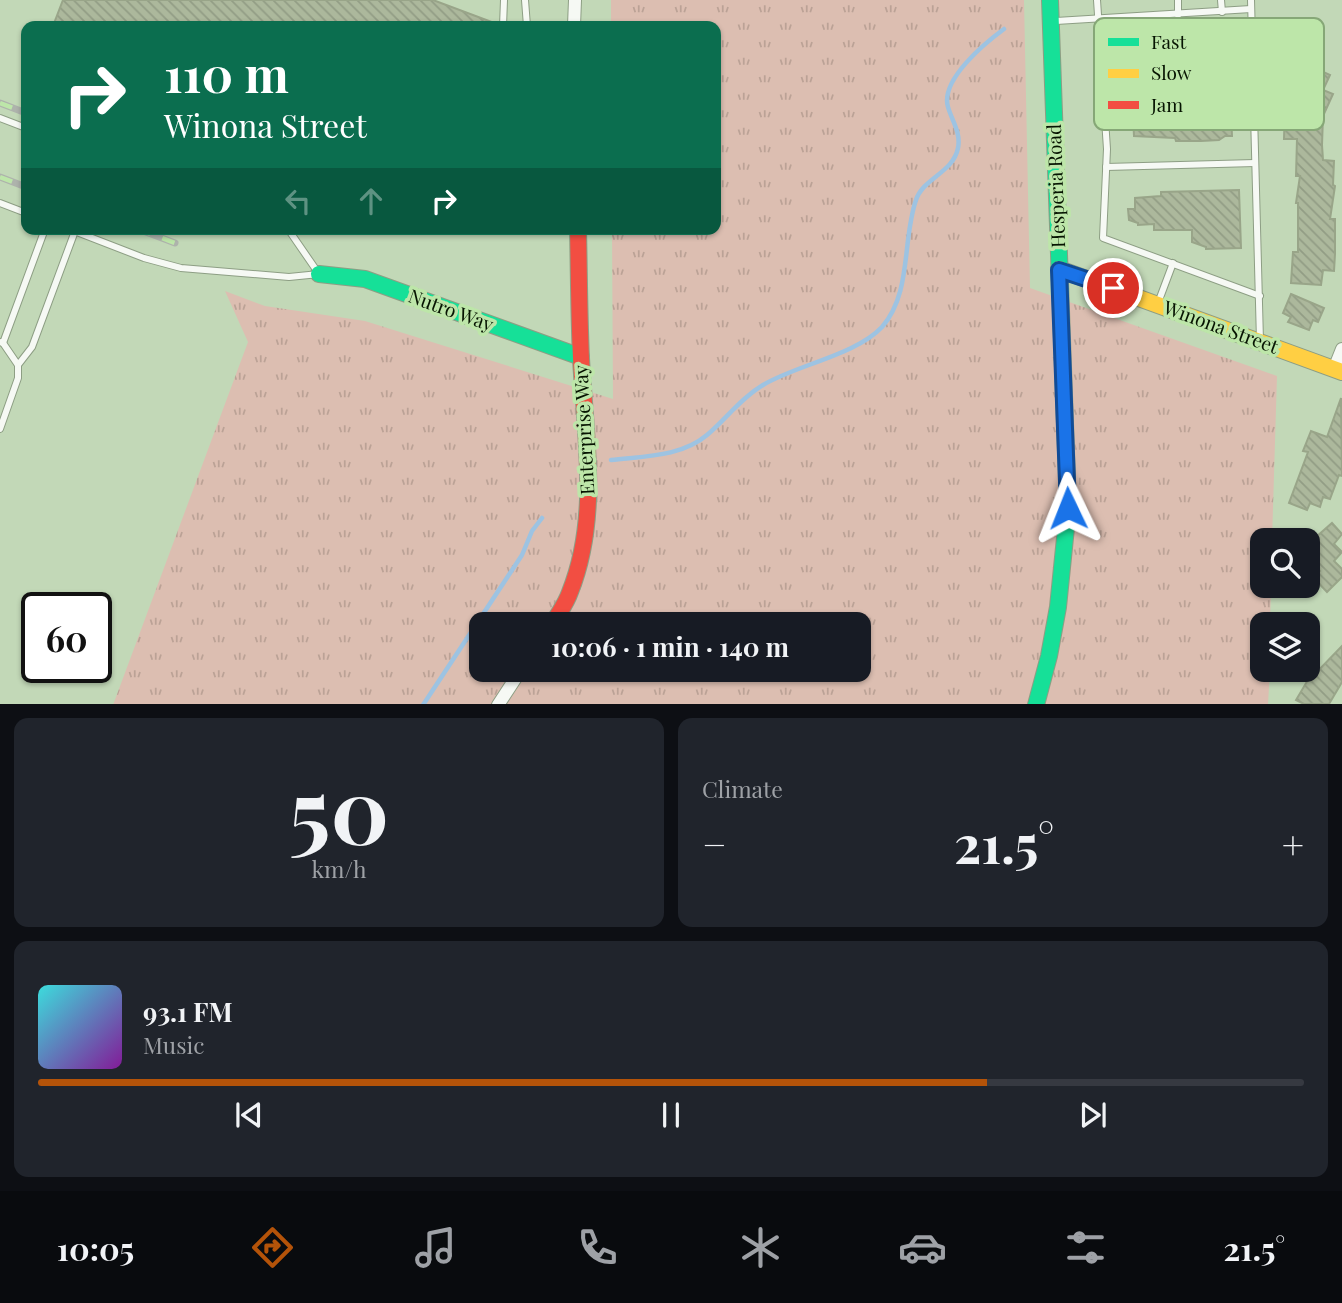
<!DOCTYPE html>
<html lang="en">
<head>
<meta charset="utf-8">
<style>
	:root { --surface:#171b24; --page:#20242c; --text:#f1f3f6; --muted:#9ea1a6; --line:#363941; --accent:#b45309 }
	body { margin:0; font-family:"Playfair Display",serif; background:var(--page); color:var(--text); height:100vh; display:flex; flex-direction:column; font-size:26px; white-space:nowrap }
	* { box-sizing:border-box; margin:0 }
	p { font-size:23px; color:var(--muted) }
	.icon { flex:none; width:38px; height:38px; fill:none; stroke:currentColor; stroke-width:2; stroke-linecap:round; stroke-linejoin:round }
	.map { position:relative; height:704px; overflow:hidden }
	.drawer { display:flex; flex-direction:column; gap:14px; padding:14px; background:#0d0f14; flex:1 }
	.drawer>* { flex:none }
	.guide { position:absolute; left:21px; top:21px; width:700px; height:214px; border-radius:14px; box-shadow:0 2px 5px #0004; background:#0b6e4f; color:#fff; overflow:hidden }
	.controls { position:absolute; left:1250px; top:528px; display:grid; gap:14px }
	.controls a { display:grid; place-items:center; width:70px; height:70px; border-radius:14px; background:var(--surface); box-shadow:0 2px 5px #0004; font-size:35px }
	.speed { position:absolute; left:21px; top:592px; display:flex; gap:14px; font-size:35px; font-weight:700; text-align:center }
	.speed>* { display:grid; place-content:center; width:91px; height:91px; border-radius:50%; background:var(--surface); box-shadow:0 2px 5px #0004; line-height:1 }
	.speed .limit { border:4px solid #111; border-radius:10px; background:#fff; color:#111 }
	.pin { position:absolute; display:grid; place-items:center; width:60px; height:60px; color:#fff; margin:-30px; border:4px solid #fff; border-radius:50%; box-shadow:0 2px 7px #0007 }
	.me { position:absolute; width:77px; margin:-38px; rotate:358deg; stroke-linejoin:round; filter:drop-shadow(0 0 5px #0008) }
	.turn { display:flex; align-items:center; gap:24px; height:147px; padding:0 28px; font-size:32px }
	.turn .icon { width:91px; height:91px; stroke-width:2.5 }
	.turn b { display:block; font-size:49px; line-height:60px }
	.lanes { display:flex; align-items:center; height:66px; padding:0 28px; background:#0003; justify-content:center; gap:35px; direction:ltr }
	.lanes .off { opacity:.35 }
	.big { font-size:52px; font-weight:700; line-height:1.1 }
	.drawer .tile { flex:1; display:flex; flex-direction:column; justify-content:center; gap:10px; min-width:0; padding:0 24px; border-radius:14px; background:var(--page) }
	.drawer .dial { align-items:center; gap:0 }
	.dial b { font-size:91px; line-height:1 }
	.song { display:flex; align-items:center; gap:21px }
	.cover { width:84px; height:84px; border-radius:10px; background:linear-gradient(135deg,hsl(180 70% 55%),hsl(290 70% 35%)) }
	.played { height:7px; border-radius:4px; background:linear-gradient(90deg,var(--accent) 75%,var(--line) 75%) }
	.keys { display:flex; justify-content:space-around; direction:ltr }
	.heat { display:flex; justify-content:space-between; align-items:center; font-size:38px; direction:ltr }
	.drawer .tiles { flex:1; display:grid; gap:14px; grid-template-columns:1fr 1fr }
	.tile:last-child { grid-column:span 2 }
	.trip { position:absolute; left:469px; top:612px; width:402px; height:70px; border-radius:14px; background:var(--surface); box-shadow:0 2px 5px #0004; font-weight:700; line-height:70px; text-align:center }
	.menu { display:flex; height:112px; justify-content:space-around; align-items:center; background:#090b0e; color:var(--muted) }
	.menu .icon { width:49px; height:49px }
	.menu .on { color:var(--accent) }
	.menu b { font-size:32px; color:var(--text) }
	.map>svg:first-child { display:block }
</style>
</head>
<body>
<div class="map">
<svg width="1342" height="705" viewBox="0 0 1342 705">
	<defs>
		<pattern id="grass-tufts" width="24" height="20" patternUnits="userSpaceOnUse" patternTransform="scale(1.75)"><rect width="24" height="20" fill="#dcbeb1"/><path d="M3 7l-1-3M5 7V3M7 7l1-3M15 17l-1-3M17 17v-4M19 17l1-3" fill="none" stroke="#bba296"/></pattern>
		<pattern id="building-back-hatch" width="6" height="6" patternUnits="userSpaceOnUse" patternTransform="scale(1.75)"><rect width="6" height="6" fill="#acb89c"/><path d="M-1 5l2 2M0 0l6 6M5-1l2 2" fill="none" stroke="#929d85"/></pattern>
	</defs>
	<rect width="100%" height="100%" fill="#c2d8b7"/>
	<path fill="url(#grass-tufts)" fill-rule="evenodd" d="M611 0H1024L1030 288 1277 376 1272 541H1262V586H1271L1270 625H1262V670H1270L1268 704 113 705 248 342 225 291 265 306 365 321 613 399 612 229H716V26H611ZM481 625H859V670H481Z"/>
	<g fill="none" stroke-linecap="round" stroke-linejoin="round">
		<g stroke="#9dc3e2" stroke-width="4.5">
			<path d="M611 460C644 456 681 457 707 435 726 419 741 398 763 385 796 365 856 355 882 327 912 293 902 240 916 200 923 178 953 173 958 148 961 132 952 121 948 107 940 80 985 43 1004 29"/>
			<path d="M423 705 522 555 532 531 542 518"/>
		</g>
	</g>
	<g fill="url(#building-back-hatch)" stroke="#99a589" stroke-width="2">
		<path d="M63 0H433L497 24V26H53Z"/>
		<path d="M1221 35V38H1228L1232 136H1225L1219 140 1201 141H1176L1175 138 1134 136 1133 115H1137L1135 78 1128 72V41L1166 43 1165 38 1179 37 1180 41H1196L1202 37Z"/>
		<path d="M1301 62 1330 75 1323 90 1333 94 1323 116 1322 145 1323 160 1334 161 1333 185 1335 186 1330 219H1335V254L1334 271 1323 270 1321 285 1291 283 1293 252H1298V203H1296L1300 176H1296L1297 139H1284L1285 106 1296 85 1292 83Z"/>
		<path d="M1239 190 1241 248 1206 249V247L1192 242V230H1154V224L1138 225V223L1129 220 1128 209H1135V198L1161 196V192Z"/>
		<path d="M1291 294 1324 308 1318 322 1313 320 1309 330 1288 322 1291 317 1283 313Z"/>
		<path d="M1341 398 1342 476 1339 475 1330 499 1323 497 1320 507 1310 503 1307 510 1289 503 1308 452 1303 451 1311 431 1327 437Z"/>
		<path d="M1332 523 1342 534 1334 544 1342 552 1334 561 1342 569V577L1327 592 1313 577 1320 571 1307 557V545Z"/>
		<path d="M1342 646V682L1329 704H1304L1296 700 1312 673 1314 675Z"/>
	</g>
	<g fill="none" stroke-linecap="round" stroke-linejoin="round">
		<defs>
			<g id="lane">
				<path d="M525 0 527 26"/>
				<path d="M1097 0 1107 149 1103 238 1260 296"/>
				<path d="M1178 0V15"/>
				<path d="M1221 0 1222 12"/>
				<path d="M1251 0 1260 341"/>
				<path d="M1056 21 1251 9"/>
				<path d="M503 26 504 0"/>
				<path d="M0 118 26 128"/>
				<path d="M1106 167 1255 163"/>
				<path d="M0 203 26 213"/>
				<path d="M69 229 144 258 181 268 289 277 319 274 288 229"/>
				<path d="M1158 303 1173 263"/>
				<path d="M0 342 3 343 45 229"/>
				<path d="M18 365 32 347 75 231"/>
				<path d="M0 429 18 378V365L3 343"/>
			</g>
			<g id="street">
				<path d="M574 26 575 0"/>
				<path d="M1334 369 1342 349"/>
				<path d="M498 705 521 670"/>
			</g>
			<g id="fast">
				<path d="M319 274 365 279 581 357"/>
				<path d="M1036 705 1049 656 1058 607 1068 508 1050 0"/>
			</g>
			<path id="slow" d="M1059 269 1342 372"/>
			<path id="jam" d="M552 625C558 614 566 604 570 592 600 517 585 436 581 358 579 315 579 272 578 229"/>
		</defs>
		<use href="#lane" stroke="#8d9e84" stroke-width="8"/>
		<use href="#street" stroke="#8d9e84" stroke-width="14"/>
		<use href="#fast" stroke="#8d9e84" stroke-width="18"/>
		<use href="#slow" stroke="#8d9e84" stroke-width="18"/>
		<use href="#jam" stroke="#8d9e84" stroke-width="18"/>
		<use href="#lane" stroke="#f6f9f4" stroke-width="6"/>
		<use href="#street" stroke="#f6f9f4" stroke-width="12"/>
		<use href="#fast" stroke="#16e098" stroke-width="16"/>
		<use href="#slow" stroke="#ffcf43" stroke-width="16"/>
		<use href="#jam" stroke="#f24e42" stroke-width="16"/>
		<defs>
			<g id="rail">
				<path d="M0 103 26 113"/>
				<path d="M0 177 26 187"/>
				<path d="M138 229 175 243"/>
			</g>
		</defs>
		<use href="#rail" stroke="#aeb3ac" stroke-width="7"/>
		<use href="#rail" stroke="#bde6a9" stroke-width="4.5" stroke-dasharray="13" stroke-linecap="butt"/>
	</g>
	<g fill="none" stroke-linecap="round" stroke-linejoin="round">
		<defs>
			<path id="route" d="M1068 508 1059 270 1113 288"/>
		</defs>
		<use href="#route" stroke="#114b97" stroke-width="18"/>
		<use href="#route" stroke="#1a73e8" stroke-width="12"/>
	</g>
	<g text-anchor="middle" stroke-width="7" stroke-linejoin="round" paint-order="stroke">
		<g font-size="19" fill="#061401" stroke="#bde6a9">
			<text transform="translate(1056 186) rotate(-92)" y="7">Hesperia Road</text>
			<text transform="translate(451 310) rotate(20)" y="7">Nutro Way</text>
			<text transform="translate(1221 327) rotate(20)" y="7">Winona Street</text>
			<text transform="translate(584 430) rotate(-93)" y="7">Enterprise Way</text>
		</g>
	</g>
	<rect x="1094" y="18" width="230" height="112" rx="10" fill="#bde6a9" stroke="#86a777" stroke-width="2"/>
	<rect x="1108" y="38" width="31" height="8" fill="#16e098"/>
	<rect x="1108" y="69" width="31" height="9" fill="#ffcf43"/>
	<rect x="1108" y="101" width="31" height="8" fill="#f24e42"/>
	<g font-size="19" fill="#061401">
		<text x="1151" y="49">Fast</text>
		<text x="1151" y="80">Slow</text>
		<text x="1151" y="112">Jam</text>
	</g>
</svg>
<div class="controls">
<a><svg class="icon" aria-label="search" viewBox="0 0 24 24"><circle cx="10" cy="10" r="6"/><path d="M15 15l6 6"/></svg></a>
<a><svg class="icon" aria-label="layers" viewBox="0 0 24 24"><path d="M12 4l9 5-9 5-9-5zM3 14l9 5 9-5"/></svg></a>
</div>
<div class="speed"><div class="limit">60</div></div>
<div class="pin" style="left:1113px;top:288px;background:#d93025"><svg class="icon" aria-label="arrive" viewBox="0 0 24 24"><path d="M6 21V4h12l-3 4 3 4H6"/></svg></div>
<svg class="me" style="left:1068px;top:508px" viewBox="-20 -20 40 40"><path d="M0-17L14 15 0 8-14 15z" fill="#1a73e8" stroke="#fff" stroke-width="4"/></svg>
<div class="trip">10:06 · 1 min · 140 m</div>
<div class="guide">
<div class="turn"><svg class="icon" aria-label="right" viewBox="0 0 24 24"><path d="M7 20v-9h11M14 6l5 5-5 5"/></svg><div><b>110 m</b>Winona Street</div></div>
<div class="lanes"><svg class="icon off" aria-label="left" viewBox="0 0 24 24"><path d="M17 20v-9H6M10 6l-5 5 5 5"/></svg><svg class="icon off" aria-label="ahead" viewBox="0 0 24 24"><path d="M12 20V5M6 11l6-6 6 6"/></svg><svg class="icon" aria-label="right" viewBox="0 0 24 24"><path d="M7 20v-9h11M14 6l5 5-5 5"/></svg></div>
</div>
</div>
<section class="drawer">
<div class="tiles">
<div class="tile dial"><b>50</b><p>km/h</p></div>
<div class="tile"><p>Climate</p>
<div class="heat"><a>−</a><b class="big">21.5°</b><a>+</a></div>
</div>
<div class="tile">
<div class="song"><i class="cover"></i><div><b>93.1 FM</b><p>Music</p></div></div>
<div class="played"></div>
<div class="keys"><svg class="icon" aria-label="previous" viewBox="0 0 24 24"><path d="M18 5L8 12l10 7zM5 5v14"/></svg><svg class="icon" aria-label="pause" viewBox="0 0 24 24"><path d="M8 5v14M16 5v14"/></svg><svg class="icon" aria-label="next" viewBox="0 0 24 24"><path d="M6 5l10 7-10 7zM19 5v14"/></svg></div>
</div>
</div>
</section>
<nav class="menu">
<b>10:05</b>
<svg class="icon on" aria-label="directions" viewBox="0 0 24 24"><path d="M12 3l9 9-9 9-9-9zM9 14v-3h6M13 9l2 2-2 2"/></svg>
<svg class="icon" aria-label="music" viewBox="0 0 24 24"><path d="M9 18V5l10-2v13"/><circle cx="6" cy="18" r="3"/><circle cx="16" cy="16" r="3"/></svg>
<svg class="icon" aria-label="phone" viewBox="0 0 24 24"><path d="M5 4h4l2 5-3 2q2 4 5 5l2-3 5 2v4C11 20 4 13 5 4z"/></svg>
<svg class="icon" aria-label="climate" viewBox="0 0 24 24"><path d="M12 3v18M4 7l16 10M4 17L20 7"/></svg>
<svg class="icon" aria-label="car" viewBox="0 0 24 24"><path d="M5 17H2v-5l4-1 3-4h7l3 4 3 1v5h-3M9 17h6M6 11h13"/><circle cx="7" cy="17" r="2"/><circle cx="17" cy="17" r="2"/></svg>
<svg class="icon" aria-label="filters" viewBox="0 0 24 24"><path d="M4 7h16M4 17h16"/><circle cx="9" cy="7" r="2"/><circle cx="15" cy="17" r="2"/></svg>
<b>21.5°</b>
</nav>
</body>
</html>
